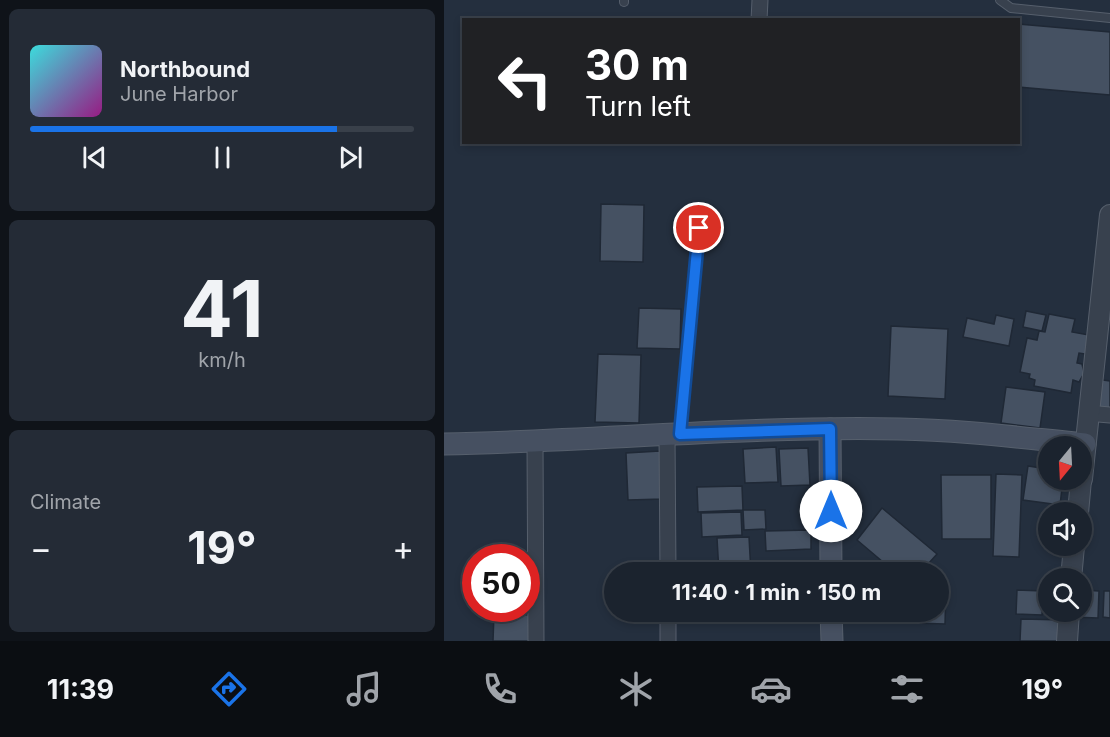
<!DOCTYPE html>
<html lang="en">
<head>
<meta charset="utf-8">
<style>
	:root { --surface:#1b232e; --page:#242b36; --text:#f1f3f6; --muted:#a0a4aa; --line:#39404a; --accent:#1a73e8 }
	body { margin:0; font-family:Inter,sans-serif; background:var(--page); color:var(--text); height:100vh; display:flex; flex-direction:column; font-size:22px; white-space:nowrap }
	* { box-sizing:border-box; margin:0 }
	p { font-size:20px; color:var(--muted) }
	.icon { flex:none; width:33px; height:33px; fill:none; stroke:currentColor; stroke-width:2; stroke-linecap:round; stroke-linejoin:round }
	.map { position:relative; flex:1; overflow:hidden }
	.details { display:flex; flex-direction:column; gap:9px; padding:9px; background:#0f1319; width:444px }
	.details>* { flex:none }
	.top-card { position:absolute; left:18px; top:18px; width:558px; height:126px; border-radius:0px; box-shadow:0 3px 9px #0003,0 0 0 2px var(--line); background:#202124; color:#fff; overflow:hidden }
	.needle { width:39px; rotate:198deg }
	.fabs { position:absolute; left:594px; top:436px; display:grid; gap:12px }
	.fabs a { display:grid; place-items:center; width:54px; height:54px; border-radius:50%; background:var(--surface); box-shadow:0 3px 9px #0003,0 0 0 2px var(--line); font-size:30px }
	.speed { position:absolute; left:18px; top:544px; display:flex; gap:12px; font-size:30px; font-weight:700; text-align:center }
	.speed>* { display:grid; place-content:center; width:78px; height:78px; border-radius:50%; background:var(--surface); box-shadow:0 3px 9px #0003,0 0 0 2px var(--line); line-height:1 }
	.speed .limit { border:9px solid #d22; background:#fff; color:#111 }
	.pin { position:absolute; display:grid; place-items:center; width:51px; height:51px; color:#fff; margin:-26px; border:3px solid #fff; border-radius:50%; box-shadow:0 2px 6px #0007 }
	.me { position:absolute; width:66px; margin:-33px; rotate:0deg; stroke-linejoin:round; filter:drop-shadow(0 0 4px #0008) }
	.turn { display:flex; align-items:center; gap:21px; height:126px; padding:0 24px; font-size:27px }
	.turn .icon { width:78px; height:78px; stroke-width:2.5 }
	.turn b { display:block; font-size:42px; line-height:51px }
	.big { font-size:45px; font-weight:700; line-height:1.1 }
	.details .widget { flex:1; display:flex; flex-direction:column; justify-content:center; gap:9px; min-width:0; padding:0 21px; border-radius:9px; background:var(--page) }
	.details .dial { align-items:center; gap:0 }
	.dial b { font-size:78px; line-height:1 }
	.song { display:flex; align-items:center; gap:18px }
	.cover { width:72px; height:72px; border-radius:9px; background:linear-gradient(135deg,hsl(180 70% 55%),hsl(310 70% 35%)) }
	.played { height:6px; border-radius:3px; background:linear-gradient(90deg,var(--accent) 80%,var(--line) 80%) }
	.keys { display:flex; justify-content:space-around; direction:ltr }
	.heat { display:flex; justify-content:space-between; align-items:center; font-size:33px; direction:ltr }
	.trip { position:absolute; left:160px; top:562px; width:345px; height:60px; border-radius:30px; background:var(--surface); box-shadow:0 3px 9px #0003,0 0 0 2px var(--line); font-weight:700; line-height:60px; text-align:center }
	.tab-bar { display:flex; height:96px; justify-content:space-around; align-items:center; background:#0b0e12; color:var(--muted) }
	.tab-bar .icon { width:42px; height:42px }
	.tab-bar .on { color:var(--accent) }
	.tab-bar b { font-size:27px; color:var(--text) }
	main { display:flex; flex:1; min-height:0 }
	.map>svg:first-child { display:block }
</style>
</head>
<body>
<main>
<section class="details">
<div class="widget">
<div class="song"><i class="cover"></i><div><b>Northbound</b><p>June Harbor</p></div></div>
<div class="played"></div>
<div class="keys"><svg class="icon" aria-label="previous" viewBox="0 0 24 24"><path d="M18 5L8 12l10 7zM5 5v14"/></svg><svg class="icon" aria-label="pause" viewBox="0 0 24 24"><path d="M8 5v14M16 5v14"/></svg><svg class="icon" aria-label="next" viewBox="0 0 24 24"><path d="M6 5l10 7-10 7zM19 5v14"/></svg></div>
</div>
<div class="widget dial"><b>41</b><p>km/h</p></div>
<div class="widget"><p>Climate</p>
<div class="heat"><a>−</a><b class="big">19°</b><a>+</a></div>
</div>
</section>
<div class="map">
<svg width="666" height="641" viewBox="0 0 666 641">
	<rect width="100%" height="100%" fill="#242f3e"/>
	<g fill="#455162" stroke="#1f2835" stroke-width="1.5">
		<path d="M574 24 666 32V95L574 87Z"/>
		<path d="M157 204 200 205 199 262 156 261Z"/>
		<path d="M195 308 237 309 236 349 193 348Z"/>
		<path d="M582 311 602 315 598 331 579 327Z"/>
		<path d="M605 314 631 319 628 332 645 335 643 350 641 354 635 353 633 363 638 364 640 373 635 382 629 380 627 393 590 386 591 380 585 378 586 374 576 372 583 338 593 340 595 331 601 332Z"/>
		<path d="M552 315 570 319 565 346 519 337 523 318 550 324Z"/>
		<path d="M447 326 504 329 501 399 444 396Z"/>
		<path d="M154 354 197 355 195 423 151 422Z"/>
		<path d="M652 379 666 381V410L648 408Z"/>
		<path d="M562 387 601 392 596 428 557 423Z"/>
		<path d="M332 447 334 482 301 483 299 449Z"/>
		<path d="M364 448 366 485 337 486 335 449Z"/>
		<path d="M216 451 219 499 184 500 182 453Z"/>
		<path d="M584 466 604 469V480H619L616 505 579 500Z"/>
		<path d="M552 474 578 475 575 557 549 556Z"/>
		<path d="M497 475H547V539H498Z"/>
		<path d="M298 486 299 510 254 512 253 487Z"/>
		<path d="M438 508 493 554 476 573H452L413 540Z"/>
		<path d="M299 510H321L322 529 300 530Z"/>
		<path d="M297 512 298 535 258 537 257 513Z"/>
		<path d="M367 530V549L322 551 321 531Z"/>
		<path d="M305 537 307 573H275L273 538Z"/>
		<path d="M495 586 502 587 501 624 438 622V612H495Z"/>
		<path d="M573 590 599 591 598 615 572 614Z"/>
		<path d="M638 590 655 591 654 618 627 617V612H638Z"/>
		<path d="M660 591H666V618L659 617Z"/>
		<path d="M50 614 89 615 88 641H49Z"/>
		<path d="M577 619 621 620V641H576Z"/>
	</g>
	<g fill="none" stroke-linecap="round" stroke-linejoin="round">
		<defs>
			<g id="service">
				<path d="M556 0 567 8 666 18"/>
				<path d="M180 2V0"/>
				<path d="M236 433 255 228"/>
			</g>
			<g id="minor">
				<path d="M315 20 316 0"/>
				<path d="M643 413 666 415"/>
				<path d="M223 435 224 573"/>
				<path d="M91 442 92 641"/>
				<path d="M224 612V641"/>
			</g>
			<g id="tertiary">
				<path d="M638 479 666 215"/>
				<path d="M634 513 637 480"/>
				<path d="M627 579 630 546"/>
				<path d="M623 641 625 612"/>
			</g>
			<g id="secondary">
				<path d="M386 429 387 573"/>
				<path d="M0 444C152 441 303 426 455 429 517 430 579 438 641 444"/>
				<path d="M387 612 388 641"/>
			</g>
		</defs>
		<use href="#service" stroke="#565f6c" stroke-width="10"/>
		<use href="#minor" stroke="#565f6c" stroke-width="17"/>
		<use href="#tertiary" stroke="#565f6c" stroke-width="22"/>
		<use href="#secondary" stroke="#565f6c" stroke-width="23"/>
		<use href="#service" stroke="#38414e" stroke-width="8"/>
		<use href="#minor" stroke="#38414e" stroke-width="15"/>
		<use href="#tertiary" stroke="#38414e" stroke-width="20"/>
		<use href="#secondary" stroke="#465061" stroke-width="21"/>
	</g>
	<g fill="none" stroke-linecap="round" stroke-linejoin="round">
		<defs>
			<path id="route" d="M255 228 236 434 386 429 387 511"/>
		</defs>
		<use href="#route" stroke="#114b97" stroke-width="15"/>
		<use href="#route" stroke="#1a73e8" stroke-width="10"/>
	</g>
</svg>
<div class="fabs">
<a><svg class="needle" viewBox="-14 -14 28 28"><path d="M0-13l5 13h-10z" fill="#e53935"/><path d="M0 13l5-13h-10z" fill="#a0a4aa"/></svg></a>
<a><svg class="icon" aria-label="sound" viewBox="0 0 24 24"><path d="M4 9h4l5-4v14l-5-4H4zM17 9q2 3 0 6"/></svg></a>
<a><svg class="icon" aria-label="search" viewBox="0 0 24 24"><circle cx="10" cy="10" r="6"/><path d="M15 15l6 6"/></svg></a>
</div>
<div class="speed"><div class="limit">50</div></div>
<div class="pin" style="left:255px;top:228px;background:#d93025"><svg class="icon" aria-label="arrive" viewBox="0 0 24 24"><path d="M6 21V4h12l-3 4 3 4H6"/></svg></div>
<svg class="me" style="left:387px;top:511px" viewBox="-20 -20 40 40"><circle r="19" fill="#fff"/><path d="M0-13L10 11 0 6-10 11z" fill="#1a73e8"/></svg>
<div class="trip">11:40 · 1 min · 150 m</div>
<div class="top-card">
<div class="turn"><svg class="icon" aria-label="left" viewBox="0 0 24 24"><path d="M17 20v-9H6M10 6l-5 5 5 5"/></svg><div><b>30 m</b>Turn left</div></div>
</div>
</div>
</main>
<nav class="tab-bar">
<b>11:39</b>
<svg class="icon on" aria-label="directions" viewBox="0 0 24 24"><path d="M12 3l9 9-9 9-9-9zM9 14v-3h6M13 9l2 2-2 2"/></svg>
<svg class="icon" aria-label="music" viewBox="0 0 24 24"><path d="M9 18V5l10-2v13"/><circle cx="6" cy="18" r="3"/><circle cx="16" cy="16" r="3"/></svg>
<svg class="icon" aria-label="phone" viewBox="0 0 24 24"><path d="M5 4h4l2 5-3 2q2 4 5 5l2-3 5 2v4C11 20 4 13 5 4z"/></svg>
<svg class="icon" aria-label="climate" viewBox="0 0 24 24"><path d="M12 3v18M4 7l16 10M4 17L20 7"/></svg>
<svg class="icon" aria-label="car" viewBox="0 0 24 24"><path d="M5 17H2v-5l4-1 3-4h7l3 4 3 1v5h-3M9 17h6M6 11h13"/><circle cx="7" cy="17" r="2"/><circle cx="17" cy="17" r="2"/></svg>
<svg class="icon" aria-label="filters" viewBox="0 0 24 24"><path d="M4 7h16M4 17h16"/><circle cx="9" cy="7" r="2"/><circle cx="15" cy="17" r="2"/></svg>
<b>19°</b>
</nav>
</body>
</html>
